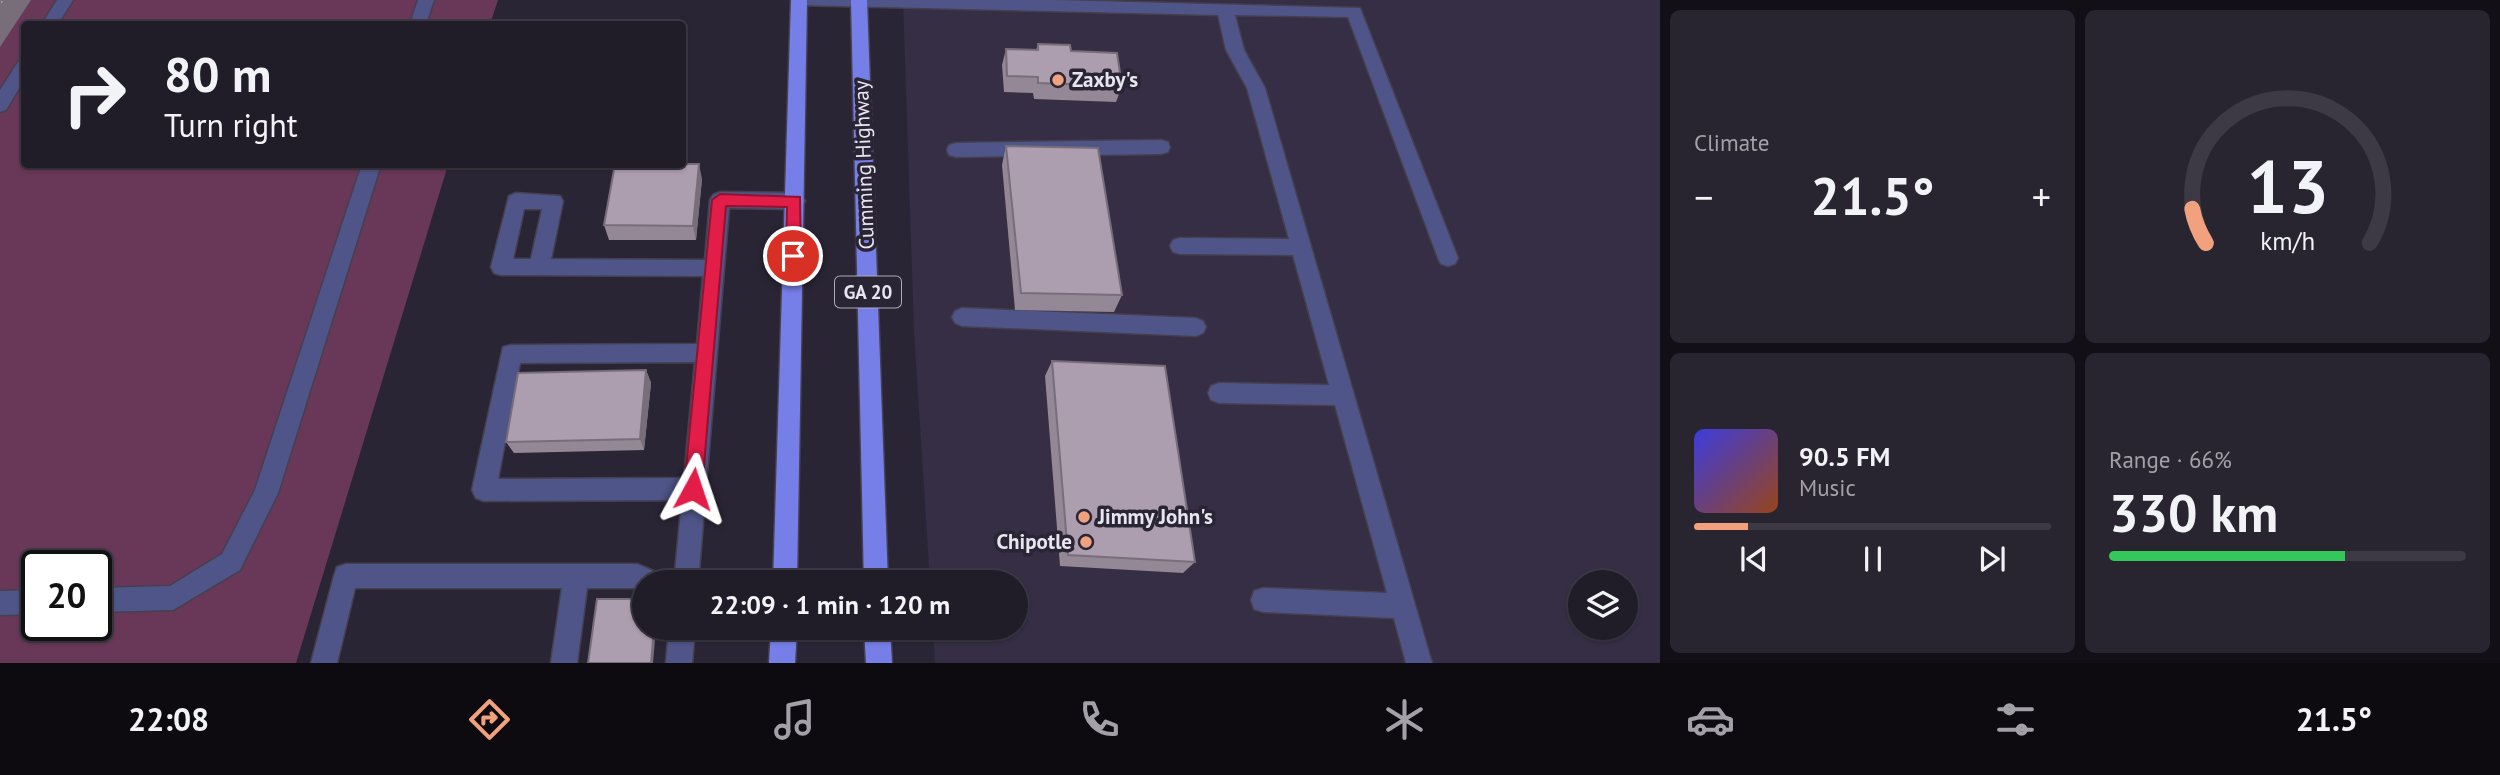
<!DOCTYPE html>
<html lang="en">
<head>
<meta charset="utf-8">
<style>
	:root { --surface:#201c28; --page:#282530; --text:#f1f3f6; --muted:#a2a1a8; --line:#3d3a45; --accent:#f1a17d }
	body { margin:0; font-family:"PT Sans",sans-serif; background:var(--page); color:var(--text); height:100vh; display:flex; flex-direction:column; font-size:26px; white-space:nowrap }
	* { box-sizing:border-box; margin:0 }
	p { font-size:23px; color:var(--muted) }
	.icon { flex:none; width:38px; height:38px; fill:none; stroke:currentColor; stroke-width:2; stroke-linecap:round; stroke-linejoin:round }
	.map { position:relative; flex:1; overflow:hidden }
	.drawer { display:flex; flex-direction:column; gap:10px; padding:10px; background:#120f16; width:840px }
	.drawer>* { flex:none }
	.top-card { position:absolute; left:21px; top:21px; width:665px; height:147px; border-radius:7px; box-shadow:0 2px 5px #0004,0 0 0 2px var(--line); background:#201c28; color:var(--text); overflow:hidden }
	.fabs { position:absolute; left:1568px; top:570px; display:grid; gap:14px }
	.fabs a { display:grid; place-items:center; width:70px; height:70px; border-radius:50%; background:var(--surface); box-shadow:0 2px 5px #0004,0 0 0 2px var(--line); font-size:35px }
	.speed { position:absolute; left:21px; top:550px; display:flex; gap:14px; font-size:35px; font-weight:700; text-align:center }
	.speed>* { display:grid; place-content:center; width:91px; height:91px; border-radius:50%; background:var(--surface); box-shadow:0 2px 5px #0004,0 0 0 2px var(--line); line-height:1 }
	.speed .limit { border:4px solid #111; border-radius:10px; background:#fff; color:#111 }
	.pin { position:absolute; display:grid; place-items:center; width:60px; height:60px; color:#fff; margin:-30px; border:4px solid #fff; border-radius:50%; box-shadow:0 2px 7px #0007 }
	.me { position:absolute; width:77px; margin:-38px; rotate:5deg; stroke-linejoin:round; filter:drop-shadow(0 0 5px #0008) }
	.turn { display:flex; align-items:center; gap:24px; height:147px; padding:0 28px; font-size:32px }
	.turn .icon { width:91px; height:91px; stroke-width:2.5 }
	.turn b { display:block; font-size:49px; line-height:60px }
	.big { font-size:52px; font-weight:700; line-height:1.1 }
	.drawer .card { flex:1; display:flex; flex-direction:column; justify-content:center; gap:10px; min-width:0; padding:0 24px; border-radius:10px; background:var(--page) }
	.drawer .dial { align-items:center; gap:0 }
	.dial svg { height:182px; overflow:visible; fill:none; stroke:var(--line); stroke-width:7; stroke-linecap:round; text-anchor:middle }
	.dial text { fill:var(--text); stroke:none }
	.song { display:flex; align-items:center; gap:21px }
	.cover { width:84px; height:84px; border-radius:10px; background:linear-gradient(135deg,hsl(240 70% 55%),hsl(20 70% 35%)) }
	.played { height:7px; border-radius:4px; background:linear-gradient(90deg,var(--accent) 15%,var(--line) 15%) }
	.keys { display:flex; justify-content:space-around; direction:ltr }
	.heat { display:flex; justify-content:space-between; align-items:center; font-size:38px; direction:ltr }
	.charge { height:10px; border-radius:5px; background:linear-gradient(90deg,#34c759 66%,var(--line) 0) }
	.drawer .tiles { flex:1; display:grid; gap:10px; grid-template-columns:repeat(2,1fr) }
	.trip { position:absolute; left:632px; top:570px; width:396px; height:70px; border-radius:35px; background:var(--surface); box-shadow:0 2px 5px #0004,0 0 0 2px var(--line); font-weight:700; line-height:70px; text-align:center }
	.dock { display:flex; height:112px; justify-content:space-around; align-items:center; background:#0d0b10; color:var(--muted) }
	.dock .icon { width:49px; height:49px }
	.dock .selected { color:var(--accent) }
	.dock b { font-size:32px; color:var(--text) }
	main { display:flex; flex:1; min-height:0 }
	.map>svg:first-child { display:block }
</style>
</head>
<body>
<main>
<div class="map">
<svg width="1660" height="663" viewBox="0 0 1660 663">
	<rect width="100%" height="100%" fill="#2a2535"/>
	<path fill="#352e44" fill-rule="evenodd" d="M903 0H1660V663H935L933 628H1015V583H930L914 331ZM1580 583H1626V628H1580Z"/>
	<path fill="#693758" fill-rule="evenodd" d="M0 0H498L490 24H24V164L448 165 296 663H0ZM37 565H96V625H37Z"/>
	<g fill="none" stroke-linecap="round" stroke-linejoin="round">
		<defs>
			<g id="minor">
				<path d="M57 0H73L58 24H42Z"/>
				<path d="M418 0H434L426 24H410Z"/>
				<path d="M791 0H1055L1360 8 1458 258 1455 264 1448 266 1441 264 1438 258 1348 17 1235 15 1244 50 1265 88 1432 663H1406L1394 618 1263 612 1254 609 1251 600 1254 591 1263 588 1387 593 1335 405 1219 403 1211 400 1208 393 1211 386 1219 383 1329 385 1293 255 1180 254 1173 252 1170 246 1173 240 1180 238 1289 239 1247 88 1226 50 1218 15 799 5Z"/>
				<path d="M24 60V80L6 110 0 112V90L18 62Z"/>
				<path d="M1161 140 1168 142 1170 147 1168 152 1161 154 956 157 949 155 947 150 949 145 956 143Z"/>
				<path d="M362 164H381L278 493 240 570 173 610 96 612V588L170 586 222 554 255 490Z"/>
				<path d="M720 192 795 193 802 196 805 201 802 206 795 209 729 208 698 583H674L682 500 484 501 476 498 472 490 503 347 511 345 697 344 703 276 501 275 494 273 491 267 509 196 516 193 560 196 563 201 551 259 705 260 710 200 713 195ZM524 209H542L531 259H513ZM695 362 684 478 498 479 520 363Z"/>
				<path d="M962 308 1196 318 1203 321 1206 327 1203 333 1196 336 962 326 955 323 952 317 955 311Z"/>
				<path d="M346 564H637L660 574 663 583H644V592L635 588H587L577 663H551L562 588H355L337 663H311L334 576 337 567Z"/>
				<path d="M37 590V614L0 615V591Z"/>
				<path d="M669 628H695L692 663H666Z"/>
			</g>
			<g id="major">
				<path d="M791 0H807L797 583H773Z"/>
				<path d="M851 0H867L888 583H864Z"/>
				<path d="M771 628H797L795 663H769Z"/>
				<path d="M864 628H890L892 663H866Z"/>
			</g>
		</defs>
		<use href="#minor" stroke="#45404f" stroke-width="3"/>
		<use href="#major" stroke="#45404f" stroke-width="3"/>
		<use href="#minor" fill="#4f5588" fill-rule="evenodd"/>
		<use href="#major" fill="#767fe8" fill-rule="evenodd"/>
	</g>
	<g fill="#948796">
		<path d="M1038 44 1071 51 1122 86 1116 102 1034 99 1033 93 1004 92 1002 65 1006 49 1036 50Z"/>
		<path d="M1006 146 1122 295 1114 312 1015 310 1002 165Z"/>
		<path d="M702 179 696 240H609L604 225Z"/>
		<path d="M1052 361 1195 562 1183 573 1060 566 1045 376Z"/>
		<path d="M646 370 651 383 644 450 514 453 506 442Z"/>
	</g>
	<g fill="#786e7a">
		<path d="M5 0H31L0 47V7Z"/>
		<path d="M699 164 702 179 696 240 693 226Z"/>
		<path d="M646 370 651 383 644 450 640 439Z"/>
		<path d="M654 628H656L653 663H651Z"/>
	</g>
	<g fill="#ac9daf" stroke="#786e7a" stroke-width="2">
		<path d="M0 0H5L0 7Z"/>
		<path d="M638 22 637 24H551L552 23Z"/>
		<path d="M1038 44 1070 45 1071 51 1117 53 1122 86 1038 83V77L1007 76 1006 49 1038 50Z"/>
		<path d="M1006 146 1098 148 1122 295 1021 293Z"/>
		<path d="M615 164H699L693 226 604 225Z"/>
		<path d="M1052 361 1165 366 1195 562 1068 555Z"/>
		<path d="M646 370 640 439 506 442 518 373Z"/>
		<path d="M597 599H644V628H654L651 663H588Z"/>
	</g>
	<path fill="#e11d48" stroke="#92132f" stroke-width="2" d="M720 194 800 197 801 256 793 262 786 256 787 207 726 206 702 489 699 495 693 497 687 495 684 489 712 200Z"/>
	<g fill="#f1a17d" stroke="#2a2535" stroke-width="2.5">
		<circle cx="1058" cy="80" r="7"/>
		<circle cx="1084" cy="517" r="7"/>
		<circle cx="1086" cy="542" r="7"/>
	</g>
	<g text-anchor="middle" stroke-width="7" stroke-linejoin="round" paint-order="stroke">
		<rect fill="#2a2535" stroke="#afabb8" stroke-width="2" x="835" y="276.5" width="66" height="31" rx="5"/>
		<g font-size="19" font-weight="bold" fill="#e8e5f0">
			<text x="868" y="299">GA 20</text>
		</g>
		<g font-size="21" font-weight="bold" fill="#e8e5f0" stroke="#2a2535" text-anchor="start">
			<text x="1072" y="87">Zaxby's</text>
			<text x="1098" y="524">Jimmy John's</text>
			<text x="1072" y="549" text-anchor="end">Chipotle</text>
		</g>
		<g font-size="21" fill="#e8e5f0" stroke="#2a2535">
			<text transform="translate(864 165) rotate(-92)" y="7">Cumming Highway</text>
		</g>
	</g>
</svg>
<div class="fabs">
<a><svg class="icon" aria-label="layers" viewBox="0 0 24 24"><path d="M12 4l9 5-9 5-9-5zM3 14l9 5 9-5"/></svg></a>
</div>
<div class="speed"><div class="limit">20</div></div>
<div class="pin" style="left:793px;top:256px;background:#d93025"><svg class="icon" aria-label="arrive" viewBox="0 0 24 24"><path d="M6 21V4h12l-3 4 3 4H6"/></svg></div>
<svg class="me" style="left:693px;top:489px" viewBox="-20 -20 40 40"><path d="M0-17L14 15 0 8-14 15z" fill="#e11d48" stroke="#fff" stroke-width="4"/></svg>
<div class="trip">22:09 · 1 min · 120 m</div>
<div class="top-card">
<div class="turn"><svg class="icon" aria-label="right" viewBox="0 0 24 24"><path d="M7 20v-9h11M14 6l5 5-5 5"/></svg><div><b>80 m</b>Turn right</div></div>
</div>
</div>
<section class="drawer">
<div class="tiles">
<div class="card"><p>Climate</p>
<div class="heat"><a>−</a><b class="big">21.5°</b><a>+</a></div>
</div>
<div class="card dial"><svg viewBox="0 0 100 80">
<path d="M14 69A42 42 0 1 1 86 69"/>
<path d="M14 69A42 42 0 0 1 8 54" stroke="#f1a17d"/>
<text x="50" y="56" font-size="32" font-weight="700">13</text>
<text x="50" y="72" font-size="11">km/h</text>
</svg></div>
<div class="card">
<div class="song"><i class="cover"></i><div><b>90.5 FM</b><p>Music</p></div></div>
<div class="played"></div>
<div class="keys"><svg class="icon" aria-label="previous" viewBox="0 0 24 24"><path d="M18 5L8 12l10 7zM5 5v14"/></svg><svg class="icon" aria-label="pause" viewBox="0 0 24 24"><path d="M8 5v14M16 5v14"/></svg><svg class="icon" aria-label="next" viewBox="0 0 24 24"><path d="M6 5l10 7-10 7zM19 5v14"/></svg></div>
</div>
<div class="card"><p>Range · 66%</p><b class="big">330 km</b><div class="charge"></div></div>
</div>
</section>
</main>
<nav class="dock">
<b>22:08</b>
<svg class="icon selected" aria-label="directions" viewBox="0 0 24 24"><path d="M12 3l9 9-9 9-9-9zM9 14v-3h6M13 9l2 2-2 2"/></svg>
<svg class="icon" aria-label="music" viewBox="0 0 24 24"><path d="M9 18V5l10-2v13"/><circle cx="6" cy="18" r="3"/><circle cx="16" cy="16" r="3"/></svg>
<svg class="icon" aria-label="phone" viewBox="0 0 24 24"><path d="M5 4h4l2 5-3 2q2 4 5 5l2-3 5 2v4C11 20 4 13 5 4z"/></svg>
<svg class="icon" aria-label="climate" viewBox="0 0 24 24"><path d="M12 3v18M4 7l16 10M4 17L20 7"/></svg>
<svg class="icon" aria-label="car" viewBox="0 0 24 24"><path d="M5 17H2v-5l4-1 3-4h7l3 4 3 1v5h-3M9 17h6M6 11h13"/><circle cx="7" cy="17" r="2"/><circle cx="17" cy="17" r="2"/></svg>
<svg class="icon" aria-label="filters" viewBox="0 0 24 24"><path d="M4 7h16M4 17h16"/><circle cx="9" cy="7" r="2"/><circle cx="15" cy="17" r="2"/></svg>
<b>21.5°</b>
</nav>
</body>
</html>
